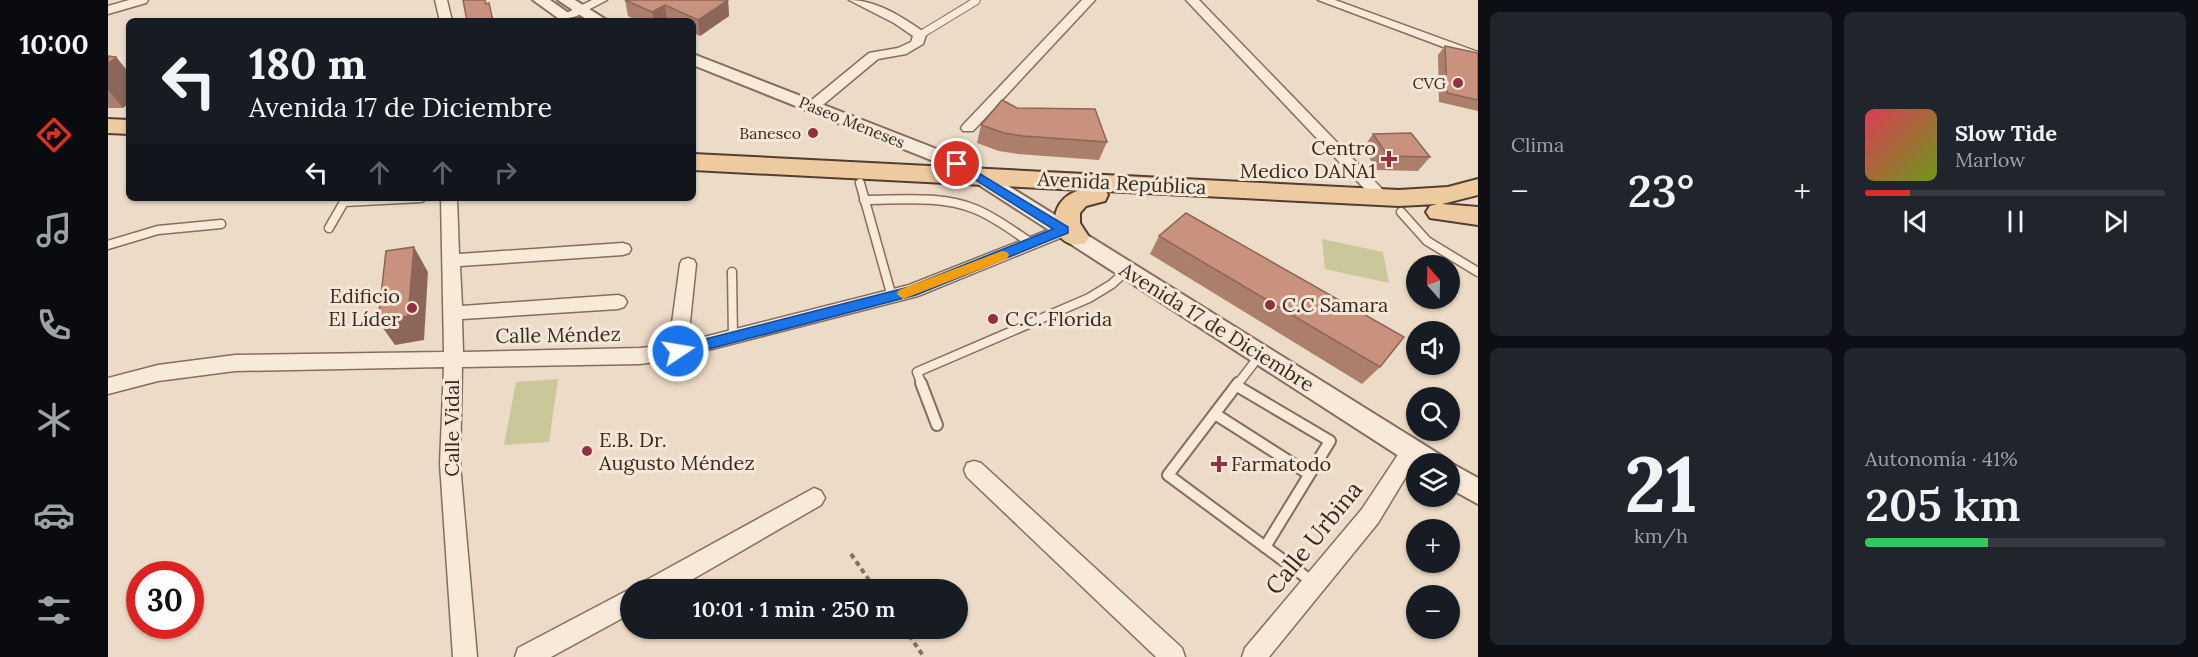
<!DOCTYPE html>
<html lang="es">
<head>
<meta charset="utf-8">
<style>
	:root { --surface:#171b24; --page:#20242c; --text:#f1f3f6; --muted:#9ea1a6; --line:#363941; --accent:#d93025 }
	body { margin:0; font-family:Lora,serif; background:var(--page); color:var(--text); height:100vh; display:flex; flex-direction:column; font-size:22px; white-space:nowrap }
	* { box-sizing:border-box; margin:0 }
	p { font-size:20px; color:var(--muted) }
	.icon { flex:none; width:33px; height:33px; fill:none; stroke:currentColor; stroke-width:2; stroke-linecap:round; stroke-linejoin:round }
	.map { position:relative; flex:1; overflow:hidden }
	.side { display:flex; flex-direction:column; gap:12px; padding:12px; background:#0d0f14; width:720px }
	.side>* { flex:none }
	.banner { position:absolute; left:18px; top:18px; width:570px; height:183px; border-radius:9px; box-shadow:0 2px 4px #0004; background:#171b24; color:var(--text); overflow:hidden }
	.needle { width:39px; rotate:340deg }
	.fabs { position:absolute; left:1298px; top:255px; display:grid; gap:12px }
	.fabs a { display:grid; place-items:center; width:54px; height:54px; border-radius:50%; background:var(--surface); box-shadow:0 2px 4px #0004; font-size:30px }
	.speed { position:absolute; left:18px; top:561px; display:flex; gap:12px; font-size:30px; font-weight:700; text-align:center }
	.speed>* { display:grid; place-content:center; width:78px; height:78px; border-radius:50%; background:var(--surface); box-shadow:0 2px 4px #0004; line-height:1 }
	.speed .limit { border:9px solid #d22; background:#fff; color:#111 }
	.pin { position:absolute; display:grid; place-items:center; width:51px; height:51px; color:#fff; margin:-26px; border:3px solid #fff; border-radius:50%; box-shadow:0 2px 6px #0007 }
	.me { position:absolute; width:66px; margin:-33px; rotate:78deg; stroke-linejoin:round; filter:drop-shadow(0 0 4px #0008) }
	.turn { display:flex; align-items:center; gap:21px; height:126px; padding:0 24px; font-size:27px }
	.turn .icon { width:78px; height:78px; stroke-width:2.5 }
	.turn b { display:block; font-size:42px; line-height:51px }
	.lanes { display:flex; align-items:center; height:57px; padding:0 24px; background:#0003; justify-content:center; gap:30px; direction:ltr }
	.lanes .off { opacity:.35 }
	.big { font-size:45px; font-weight:600; line-height:1.1 }
	.side .widget { flex:1; display:flex; flex-direction:column; justify-content:center; gap:9px; min-width:0; padding:0 21px; border-radius:9px; background:var(--page) }
	.side .dial { align-items:center; gap:0 }
	.dial b { font-size:78px; line-height:1 }
	.song { display:flex; align-items:center; gap:18px }
	.cover { width:72px; height:72px; border-radius:9px; background:linear-gradient(135deg,hsl(350 70% 55%),hsl(80 70% 35%)) }
	.played { height:6px; border-radius:3px; background:linear-gradient(90deg,var(--accent) 15%,var(--line) 15%) }
	.keys { display:flex; justify-content:space-around; direction:ltr }
	.heat { display:flex; justify-content:space-between; align-items:center; font-size:33px; direction:ltr }
	.charge { height:9px; border-radius:4px; background:linear-gradient(90deg,#34c759 41%,var(--line) 0) }
	.side .tiles { flex:1; display:grid; gap:12px; grid-template-columns:repeat(2,1fr) }
	.trip { position:absolute; left:512px; top:579px; width:348px; height:60px; border-radius:30px; background:var(--surface); box-shadow:0 2px 4px #0004; font-weight:600; line-height:60px; text-align:center }
	main { display:flex; flex:1; min-height:0 }
	.tabs { display:flex; flex-direction:column; width:108px; justify-content:space-around; align-items:center; background:#090b0e; color:var(--muted) }
	.tabs .icon { width:42px; height:42px }
	.tabs .current { color:var(--accent) }
	.tabs b { font-size:27px; color:var(--text) }
	.map>svg:first-child { display:block }
</style>
</head>
<body>
<main>
<nav class="tabs">
<b>10:00</b>
<svg class="icon current" aria-label="directions" viewBox="0 0 24 24"><path d="M12 3l9 9-9 9-9-9zM9 14v-3h6M13 9l2 2-2 2"/></svg>
<svg class="icon" aria-label="music" viewBox="0 0 24 24"><path d="M9 18V5l10-2v13"/><circle cx="6" cy="18" r="3"/><circle cx="16" cy="16" r="3"/></svg>
<svg class="icon" aria-label="phone" viewBox="0 0 24 24"><path d="M5 4h4l2 5-3 2q2 4 5 5l2-3 5 2v4C11 20 4 13 5 4z"/></svg>
<svg class="icon" aria-label="climate" viewBox="0 0 24 24"><path d="M12 3v18M4 7l16 10M4 17L20 7"/></svg>
<svg class="icon" aria-label="car" viewBox="0 0 24 24"><path d="M5 17H2v-5l4-1 3-4h7l3 4 3 1v5h-3M9 17h6M6 11h13"/><circle cx="7" cy="17" r="2"/><circle cx="17" cy="17" r="2"/></svg>
<svg class="icon" aria-label="filters" viewBox="0 0 24 24"><path d="M4 7h16M4 17h16"/><circle cx="9" cy="7" r="2"/><circle cx="15" cy="17" r="2"/></svg>
</nav>
<div class="map">
<svg width="1370" height="657" viewBox="0 0 1370 657">
	<rect width="100%" height="100%" fill="#ecdbc6"/>
	<g fill="#cac89b">
		<path d="M1214 239 1275 252 1281 283 1217 269Z"/>
		<path d="M450 379 441 442 396 445 408 382Z"/>
	</g>
	<g fill="none" stroke-linecap="round" stroke-linejoin="round">
		<defs>
			<path id="service-far2" d="M812 35 868 1 866 0"/>
			<g id="service-far1">
				<path d="M752 183 784 297"/>
				<path d="M756 200C793 200 832 195 867 209 887 217 905 231 923 243"/>
				<path d="M1293 212 1319 241 1370 272"/>
				<path d="M221 228 236 202 313 198"/>
				<path d="M0 245 50 230 113 224"/>
				<path d="M624 272 625 338"/>
				<path d="M814 385 809 372 981 298 1004 284 1019 270"/>
				<path d="M1129 385 1152 355"/>
			</g>
			<g id="service">
				<path d="M813 383 829 425"/>
				<path d="M1130 383 1060 475 1206 583"/>
				<path d="M1129 386 1222 441 1157 547"/>
				<path d="M1107 414 1201 474"/>
			</g>
			<g id="minor">
				<path d="M21 0H40L38 3 0 14V6Z"/>
				<path d="M327 0H339L344 21H332Z"/>
				<path d="M484 0H499L459 21H443Z"/>
				<path d="M741 0C769 0 794 17 816 32L818 35 815 44 798 54 770 59 710 109H700L698 106 700 103 761 53 790 48 803 42 805 36 786 23Z"/>
				<path d="M974 0H987L865 131H855L853 128 855 125Z"/>
				<path d="M1078 0H1091L1278 193 1281 197 1278 201H1268Z"/>
				<path d="M1210 0H1227L1370 52V60Z"/>
				<path d="M333 198H349L351 254 515 243 521 245 523 249 521 253 515 255 352 266 354 306 510 295 516 297 519 302 516 307 510 309 354 319 355 352 532 348 561 345 572 264 574 260 580 258 586 260 588 264 580 341 801 285 950 226H962L964 230 962 234 810 296 561 360 532 364 354 367 352 464 369 657H345L332 464 336 367 127 371 50 381 0 394V378L50 365 127 355 336 352Z"/>
				<path d="M1304 441 1311 444 1314 450 1270 523 1161 657H1134L1137 648 1254 509 1297 444Z"/>
				<path d="M866 461 873 463 1074 648 1077 657H1048L859 477 856 470 859 463Z"/>
				<path d="M706 488 713 491 717 498 713 505 566 590H532L535 582Z"/>
				<path d="M522 589V614L443 657H407L410 648Z"/>
			</g>
			<g id="tertiary">
				<path d="M425 0H442L472 21H454Z"/>
				<path d="M450 0H467L500 21H481Z"/>
				<path d="M585 54 862 162 1334 456 1338 464H1308V467L848 170 585 65Z"/>
				<path d="M1341 462 1370 478V504L1341 488V464H1338Z"/>
			</g>
			<g id="primary">
				<path d="M0 119 21 120V134L0 133Z"/>
				<path d="M585 154 1291 190 1340 187 1370 179V195L1334 204 1370 207V225L1322 218 1318 212 1322 206 1329 204 1291 206 998 191 1000 195 997 201 978 206 972 213V223L981 237 977 243C943 254 933 199 973 190L585 170Z"/>
			</g>
		</defs>
		<use href="#service-far2" stroke="#876d5d" stroke-width="9"/>
		<use href="#service-far1" stroke="#876d5d" stroke-width="11"/>
		<use href="#service" stroke="#876d5d" stroke-width="14"/>
		<use href="#minor" stroke="#876d5d" stroke-width="3"/>
		<use href="#tertiary" stroke="#876d5d" stroke-width="4"/>
		<use href="#primary" stroke="#553c31" stroke-width="4"/>
		<g stroke="#876d5d" stroke-width="4" stroke-dasharray="5 4" stroke-linecap="butt">
			<path d="M743 554 768 590"/>
			<path d="M796 628 816 657"/>
		</g>
		<use href="#service-far2" stroke="#f7ead9" stroke-width="7"/>
		<use href="#service-far1" stroke="#f7ead9" stroke-width="8"/>
		<use href="#service" stroke="#f7ead9" stroke-width="10"/>
		<use href="#minor" fill="#f7ead9" fill-rule="evenodd"/>
		<use href="#tertiary" fill="#f7ead9" fill-rule="evenodd"/>
		<use href="#primary" fill="#edcaa0" fill-rule="evenodd"/>
	</g>
	<g fill="#ac7e6c">
		<path d="M517 0H620L621 16 592 36 585 33V21H530L520 16Z"/>
		<path d="M1337 46 1370 53V111L1331 102 1330 55Z"/>
		<path d="M0 56 8 57 21 73V103L15 108H0Z"/>
		<path d="M909 108 999 142 991 160 910 154 891 151 869 143 873 125Z"/>
		<path d="M1265 134 1322 157 1310 171 1269 170 1255 148Z"/>
		<path d="M1051 236 1272 367 1254 384 1042 254Z"/>
	</g>
	<g fill="#8c6658">
		<path d="M620 0 621 16 592 36 590 20Z"/>
		<path d="M557 5 559 21H546L544 12Z"/>
		<path d="M8 57 21 73V103L15 108 0 90V64Z"/>
		<path d="M306 247 320 272 316 340 287 345 270 321Z"/>
	</g>
	<g fill="#c8927e" stroke="#8c6658" stroke-width="1.5">
		<path d="M355 0H377L378 4 381 3 385 21H359Z"/>
		<path d="M517 0H620L590 20 557 5 544 12Z"/>
		<path d="M469 17 480 21H448Z"/>
		<path d="M1337 46 1370 53V100L1339 93Z"/>
		<path d="M0 56 8 57 0 64Z"/>
		<path d="M894 100 909 108 987 109 999 142 915 136 896 133 873 125Z"/>
		<path d="M1303 133 1322 157 1280 156 1265 134Z"/>
		<path d="M1078 213 1296 337 1272 367 1051 236Z"/>
		<path d="M306 247 300 316 270 321 278 251Z"/>
	</g>
	<path fill="#1a73e8" stroke="#114b97" stroke-width="1.5" d="M849 160 960 227V233L808 295 570 357 565 355 563 351 565 347 570 346 801 287 945 229 845 166 843 164Z"/>
	<path fill="#f59e0b" d="M894 251 899 252 901 255 899 259 800 297 795 299 789 294 791 290Z"/>
	<g fill="#93303f" stroke="#f4e7d6" stroke-width="2">
		<circle cx="1350" cy="83" r="6"/>
		<circle cx="705" cy="133" r="6"/>
		<path d="M1278 150h6v6h6v6h-6v6h-6v-6h-6v-6h6z"/>
		<circle cx="1162" cy="305" r="6"/>
		<circle cx="304" cy="308" r="6"/>
		<circle cx="885" cy="319" r="6"/>
		<circle cx="479" cy="451" r="6"/>
		<path d="M1108 455h6v6h6v6h-6v6h-6v-6h-6v-6h6z"/>
	</g>
	<g text-anchor="middle" stroke-width="6" stroke-linejoin="round" paint-order="stroke">
		<g font-size="16" fill="#382820" stroke="#f4e7d6" text-anchor="end">
			<text x="1338" y="89">CVG</text>
			<text x="693" y="139">Banesco</text>
		</g>
		<g font-size="16" fill="#382820" stroke="#f4e7d6">
			<text transform="translate(744 122) rotate(22)" y="6">Paseo Meneses</text>
		</g>
		<g font-size="20" fill="#382820" stroke="#f4e7d6" text-anchor="start">
			<text x="1268" y="155" text-anchor="end">Centro<tspan x="1268" dy="23">Medico DANA1</tspan></text>
			<text x="292" y="303" text-anchor="end">Edificio<tspan x="292" dy="23">El Líder</tspan></text>
			<text x="1174" y="312">C.C Samara</text>
			<text x="897" y="326">C.C. Florida</text>
			<text x="491" y="447">E.B. Dr.<tspan x="491" dy="23">Augusto Méndez</tspan></text>
			<text x="1123" y="471">Farmatodo</text>
		</g>
		<g font-size="20" fill="#382820" stroke="#f4e7d6">
			<text transform="translate(1014 183) rotate(3)" y="7">Avenida República</text>
			<text transform="translate(1109 327) rotate(32)" y="7">Avenida 17 de Diciembre</text>
			<text transform="translate(450 335) rotate(-1)" y="7">Calle Méndez</text>
			<text transform="translate(344 428) rotate(-90)" y="7">Calle Vidal</text>
		</g>
		<g font-size="24" fill="#382820" stroke="#f4e7d6">
			<text transform="translate(1206 538) rotate(-51)" y="8">Calle Urbina</text>
		</g>
	</g>
</svg>
<div class="fabs">
<a><svg class="needle" viewBox="-14 -14 28 28"><path d="M0-13l5 13h-10z" fill="#e53935"/><path d="M0 13l5-13h-10z" fill="#9ea1a6"/></svg></a>
<a><svg class="icon" aria-label="sound" viewBox="0 0 24 24"><path d="M4 9h4l5-4v14l-5-4H4zM17 9q2 3 0 6"/></svg></a>
<a><svg class="icon" aria-label="search" viewBox="0 0 24 24"><circle cx="10" cy="10" r="6"/><path d="M15 15l6 6"/></svg></a>
<a><svg class="icon" aria-label="layers" viewBox="0 0 24 24"><path d="M12 4l9 5-9 5-9-5zM3 14l9 5 9-5"/></svg></a>
<a>+</a>
<a>−</a>
</div>
<div class="speed"><div class="limit">30</div></div>
<div class="pin" style="left:849px;top:164px;background:#d93025"><svg class="icon" aria-label="arrive" viewBox="0 0 24 24"><path d="M6 21V4h12l-3 4 3 4H6"/></svg></div>
<svg class="me" style="left:570px;top:351px" viewBox="-20 -20 40 40"><circle r="17" fill="#1a73e8" stroke="#fff" stroke-width="3"/><path d="M0-11L8 9 0 5-8 9z" fill="#fff"/></svg>
<div class="trip">10:01 · 1 min · 250 m</div>
<div class="banner">
<div class="turn"><svg class="icon" aria-label="left" viewBox="0 0 24 24"><path d="M17 20v-9H6M10 6l-5 5 5 5"/></svg><div><b>180 m</b>Avenida 17 de Diciembre</div></div>
<div class="lanes"><svg class="icon" aria-label="left" viewBox="0 0 24 24"><path d="M17 20v-9H6M10 6l-5 5 5 5"/></svg><svg class="icon off" aria-label="ahead" viewBox="0 0 24 24"><path d="M12 20V5M6 11l6-6 6 6"/></svg><svg class="icon off" aria-label="ahead" viewBox="0 0 24 24"><path d="M12 20V5M6 11l6-6 6 6"/></svg><svg class="icon off" aria-label="right" viewBox="0 0 24 24"><path d="M7 20v-9h11M14 6l5 5-5 5"/></svg></div>
</div>
</div>
<section class="side">
<div class="tiles">
<div class="widget"><p>Clima</p>
<div class="heat"><a>−</a><b class="big">23°</b><a>+</a></div>
</div>
<div class="widget">
<div class="song"><i class="cover"></i><div><b>Slow Tide</b><p>Marlow</p></div></div>
<div class="played"></div>
<div class="keys"><svg class="icon" aria-label="previous" viewBox="0 0 24 24"><path d="M18 5L8 12l10 7zM5 5v14"/></svg><svg class="icon" aria-label="pause" viewBox="0 0 24 24"><path d="M8 5v14M16 5v14"/></svg><svg class="icon" aria-label="next" viewBox="0 0 24 24"><path d="M6 5l10 7-10 7zM19 5v14"/></svg></div>
</div>
<div class="widget dial"><b>21</b><p>km/h</p></div>
<div class="widget"><p>Autonomía · 41%</p><b class="big">205 km</b><div class="charge"></div></div>
</div>
</section>
</main>
</body>
</html>
